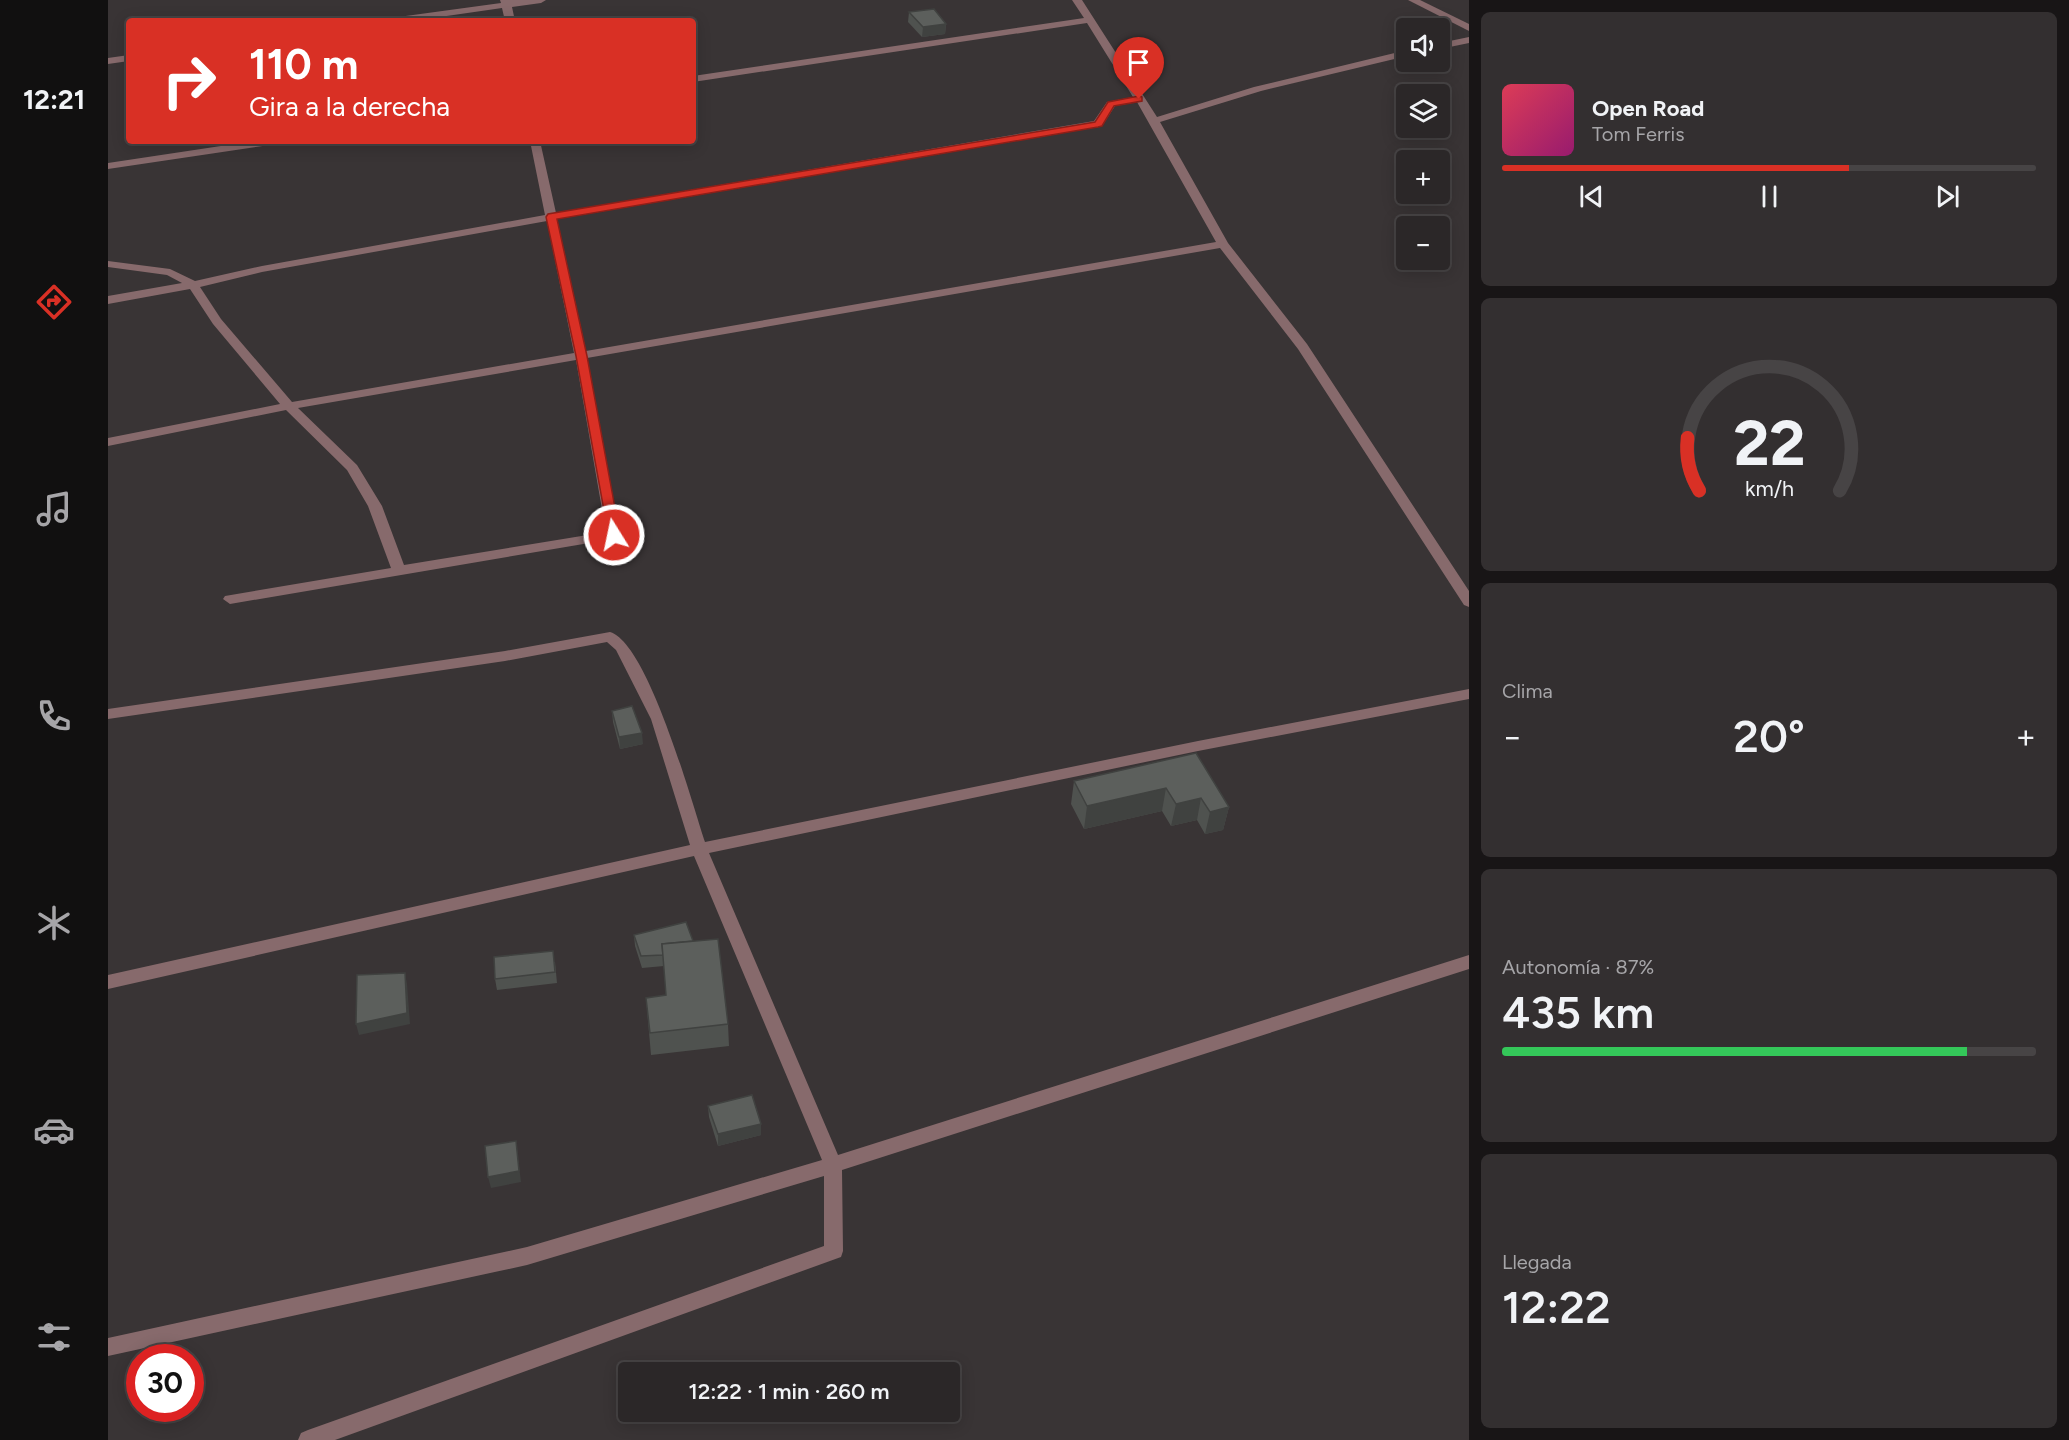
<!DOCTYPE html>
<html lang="es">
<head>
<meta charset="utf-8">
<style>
	:root { --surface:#2b2728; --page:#332f30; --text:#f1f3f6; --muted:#a6a5a8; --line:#474445; --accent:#d93025 }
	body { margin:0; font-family:Figtree,sans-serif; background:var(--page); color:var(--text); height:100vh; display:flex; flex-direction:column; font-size:22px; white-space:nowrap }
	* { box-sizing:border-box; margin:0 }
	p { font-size:20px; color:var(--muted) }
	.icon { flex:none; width:33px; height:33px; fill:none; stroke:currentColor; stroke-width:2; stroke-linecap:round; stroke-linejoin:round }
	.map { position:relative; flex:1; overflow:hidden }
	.panel { display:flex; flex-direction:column; gap:12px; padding:12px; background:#181516; width:600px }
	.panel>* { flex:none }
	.guide { position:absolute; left:18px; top:18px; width:570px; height:126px; border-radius:6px; box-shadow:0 3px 15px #0003,0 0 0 2px var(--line); background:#d93025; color:#fff; overflow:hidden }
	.controls { position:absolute; left:1288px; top:18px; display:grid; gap:12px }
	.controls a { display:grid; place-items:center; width:54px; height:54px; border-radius:6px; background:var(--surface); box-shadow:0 3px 15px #0003,0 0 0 2px var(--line); font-size:30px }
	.speed { position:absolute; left:18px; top:1344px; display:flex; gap:12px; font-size:30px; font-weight:700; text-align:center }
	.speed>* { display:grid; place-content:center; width:78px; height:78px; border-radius:50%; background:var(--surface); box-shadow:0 3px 15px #0003,0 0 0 2px var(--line); line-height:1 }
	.speed .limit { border:9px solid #d22; background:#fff; color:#111 }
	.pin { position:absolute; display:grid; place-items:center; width:51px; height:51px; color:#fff; margin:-62px -26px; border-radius:50% 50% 50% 0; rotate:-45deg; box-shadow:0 0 6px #0007 }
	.pin .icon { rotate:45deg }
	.me { position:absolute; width:66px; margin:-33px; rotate:350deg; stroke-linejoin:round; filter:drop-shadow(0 0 4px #0008) }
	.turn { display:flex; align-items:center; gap:21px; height:126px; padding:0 24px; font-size:27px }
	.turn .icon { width:78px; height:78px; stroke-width:2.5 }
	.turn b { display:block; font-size:42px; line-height:51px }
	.big { font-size:45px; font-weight:600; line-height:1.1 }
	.panel .tile { flex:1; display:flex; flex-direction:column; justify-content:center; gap:9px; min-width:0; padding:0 21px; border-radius:9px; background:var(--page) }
	.panel .dial { align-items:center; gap:0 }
	.dial svg { height:156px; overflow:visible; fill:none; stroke:var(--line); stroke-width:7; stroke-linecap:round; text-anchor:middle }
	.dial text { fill:var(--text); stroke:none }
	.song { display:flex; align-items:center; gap:18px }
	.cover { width:72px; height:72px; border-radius:9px; background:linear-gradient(135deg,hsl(350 70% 55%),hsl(320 70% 35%)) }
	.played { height:6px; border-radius:3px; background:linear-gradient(90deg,var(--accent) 65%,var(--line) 65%) }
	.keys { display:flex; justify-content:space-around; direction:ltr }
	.heat { display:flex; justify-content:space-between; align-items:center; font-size:33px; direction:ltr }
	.charge { height:9px; border-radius:4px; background:linear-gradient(90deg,#34c759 87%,var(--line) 0) }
	.trip { position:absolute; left:510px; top:1362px; width:342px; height:60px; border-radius:6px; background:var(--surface); box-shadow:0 3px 15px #0003,0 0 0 2px var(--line); font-weight:600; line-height:60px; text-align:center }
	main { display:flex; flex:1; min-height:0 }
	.tab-bar { display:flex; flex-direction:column; width:108px; justify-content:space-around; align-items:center; background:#111010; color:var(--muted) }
	.tab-bar .icon { width:42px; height:42px }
	.tab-bar .on { color:var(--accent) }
	.tab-bar b { font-size:27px; color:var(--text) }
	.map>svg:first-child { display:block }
</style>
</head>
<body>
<main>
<nav class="tab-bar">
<b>12:21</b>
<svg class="icon on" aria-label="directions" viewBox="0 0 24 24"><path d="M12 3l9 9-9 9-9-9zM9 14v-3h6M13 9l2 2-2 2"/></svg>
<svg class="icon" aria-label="music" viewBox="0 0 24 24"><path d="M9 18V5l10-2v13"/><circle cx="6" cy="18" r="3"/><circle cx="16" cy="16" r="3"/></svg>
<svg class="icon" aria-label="phone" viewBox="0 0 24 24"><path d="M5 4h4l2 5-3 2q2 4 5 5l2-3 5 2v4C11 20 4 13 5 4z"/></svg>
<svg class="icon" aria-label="climate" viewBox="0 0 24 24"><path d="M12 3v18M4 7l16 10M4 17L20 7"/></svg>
<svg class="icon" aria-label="car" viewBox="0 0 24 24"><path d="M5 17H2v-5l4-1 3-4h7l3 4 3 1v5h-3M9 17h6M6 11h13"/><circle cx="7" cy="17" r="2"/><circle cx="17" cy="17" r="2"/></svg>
<svg class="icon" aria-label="filters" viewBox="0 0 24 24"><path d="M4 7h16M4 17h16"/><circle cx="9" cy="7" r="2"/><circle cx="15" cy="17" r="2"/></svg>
</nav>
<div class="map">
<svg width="1361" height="1440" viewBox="0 0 1361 1440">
	<rect width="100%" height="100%" fill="#393435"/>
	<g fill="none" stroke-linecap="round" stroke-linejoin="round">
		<g fill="#876a6c" fill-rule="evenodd">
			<path d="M392 0H438L433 3 404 7 407 21H397L394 8 304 21H278L283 18 393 3Z"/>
			<path d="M964 0H974L1049 117 1146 87 1299 50V56L1153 91 1052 122 1120 243 1199 344 1361 591V607L1356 605 1190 349 1112 248 479 358 512 535 505 539 122 604 115 599 117 596 283 568 260 506 239 470 178 410 0 446V438L172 404 105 324 82 289 0 304V296L74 283 59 275 0 267V261L62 269 87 281 154 266 437 215 422 141H432L448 213 986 121 999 102 1025 97 979 23 585 82V76L976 18ZM1029 102 1108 242 478 351 449 219 990 127 994 126 1007 106ZM439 221 466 353 184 402 113 319 92 287 154 272ZM468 360 498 532 296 565 274 506 249 465 190 408Z"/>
			<path d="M1300 0H1312L1361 24V31Z"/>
			<path d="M1361 37V43L1332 49V43Z"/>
			<path d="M21 55V61L0 64V58Z"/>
			<path d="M146 141H173L168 144 0 169V163Z"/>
			<path d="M502 632C540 643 584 803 597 842L1090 741 1361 689V699L1090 751 601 853 730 1155 1361 955V969L734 1170 735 1251 733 1257 227 1440H190L193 1433 200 1430 716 1246V1176L419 1265 0 1356V1338L419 1247 714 1160 586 856 0 989V975L582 845 543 719 508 650 499 642 397 661 0 719V709L397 651Z"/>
		</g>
	</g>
	<g fill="#4f524f">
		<path d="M801 12 838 24 837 34 814 37 800 22Z"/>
		<path d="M504 711 535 744 512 749 505 722Z"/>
		<path d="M1088 753 1121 807 1115 830 1097 834 1089 820 1063 826 1054 811 976 829 963 804 966 781Z"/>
		<path d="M526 935 585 941 620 1024 621 1046 543 1055 538 998 558 995 556 966 534 968 527 946Z"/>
		<path d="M447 962 449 983 389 990 387 979Z"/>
		<path d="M600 1106 653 1124V1135L610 1146 601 1117Z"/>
	</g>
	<g fill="#404240">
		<path d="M838 24 837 34 814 37 815 27Z"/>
		<path d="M534 733 535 744 512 749 511 737Z"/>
		<path d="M1058 788 1054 811 976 829 979 806Z"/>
		<path d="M1093 798 1089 820 1063 826 1068 804Z"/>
		<path d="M1121 807 1115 830 1097 834 1102 812Z"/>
		<path d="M297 973 299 984 302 1024 251 1035 248 1024Z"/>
		<path d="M653 1124V1135L610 1146V1134Z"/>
		<path d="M408 1141 413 1182 383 1188 380 1177Z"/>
	</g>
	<g fill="#5c5f5c" stroke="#404240" stroke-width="1.5">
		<path d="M826 9 838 24 815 27 801 12Z"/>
		<path d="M524 706 534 733 511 737 504 711Z"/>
		<path d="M1088 753 1121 807 1102 812 1093 798 1068 804 1058 788 979 806 966 781Z"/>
		<path d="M578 922 585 941 554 944 555 955 533 956 526 935Z"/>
		<path d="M610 939 620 1024 542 1033 538 998 558 995 554 944Z"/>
		<path d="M445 951 447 972 387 979 386 957Z"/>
		<path d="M297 973 299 1013 248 1024 249 975Z"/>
		<path d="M644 1095 653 1124 610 1134 600 1106Z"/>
		<path d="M408 1141 411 1171 380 1177 377 1146Z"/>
	</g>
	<path fill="#d93025" stroke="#8d1f18" stroke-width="1.5" d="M1031 96 1034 97V101L1006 106 994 126 990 127 449 219 479 356 512 535 510 538H501L468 356 438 217 440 214 987 122 1000 102Z"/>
</svg>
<div class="controls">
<a><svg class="icon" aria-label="sound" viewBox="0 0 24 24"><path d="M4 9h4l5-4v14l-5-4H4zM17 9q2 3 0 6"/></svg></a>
<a><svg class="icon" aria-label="layers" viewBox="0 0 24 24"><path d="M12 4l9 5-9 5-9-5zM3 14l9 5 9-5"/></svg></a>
<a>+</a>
<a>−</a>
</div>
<div class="speed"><div class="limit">30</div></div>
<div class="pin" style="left:1031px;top:99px;background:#d93025"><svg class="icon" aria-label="arrive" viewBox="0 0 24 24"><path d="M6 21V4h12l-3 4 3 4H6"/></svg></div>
<svg class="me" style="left:506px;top:535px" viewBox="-20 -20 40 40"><circle r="17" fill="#d93025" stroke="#fff" stroke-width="3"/><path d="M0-11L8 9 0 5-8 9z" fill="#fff"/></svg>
<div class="trip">12:22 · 1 min · 260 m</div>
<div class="guide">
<div class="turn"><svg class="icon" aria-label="right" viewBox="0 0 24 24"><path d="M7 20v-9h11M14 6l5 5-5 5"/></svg><div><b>110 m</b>Gira a la derecha</div></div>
</div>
</div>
<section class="panel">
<div class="tile">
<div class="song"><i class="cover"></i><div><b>Open Road</b><p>Tom Ferris</p></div></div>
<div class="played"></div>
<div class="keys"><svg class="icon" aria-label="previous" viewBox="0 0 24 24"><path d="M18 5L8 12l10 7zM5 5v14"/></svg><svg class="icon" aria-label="pause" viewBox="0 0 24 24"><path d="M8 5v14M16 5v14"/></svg><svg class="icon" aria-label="next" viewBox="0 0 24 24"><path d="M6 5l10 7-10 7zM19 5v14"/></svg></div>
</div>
<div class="tile dial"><svg viewBox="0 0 100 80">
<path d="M14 69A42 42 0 1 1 86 69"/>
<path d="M14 69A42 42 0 0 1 8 42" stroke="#d93025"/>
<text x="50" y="56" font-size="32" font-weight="700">22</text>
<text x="50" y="72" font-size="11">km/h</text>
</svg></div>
<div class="tile"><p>Clima</p>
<div class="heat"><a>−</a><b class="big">20°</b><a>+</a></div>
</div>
<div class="tile"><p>Autonomía · 87%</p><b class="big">435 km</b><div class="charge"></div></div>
<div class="tile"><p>Llegada</p><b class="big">12:22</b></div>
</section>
</main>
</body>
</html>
